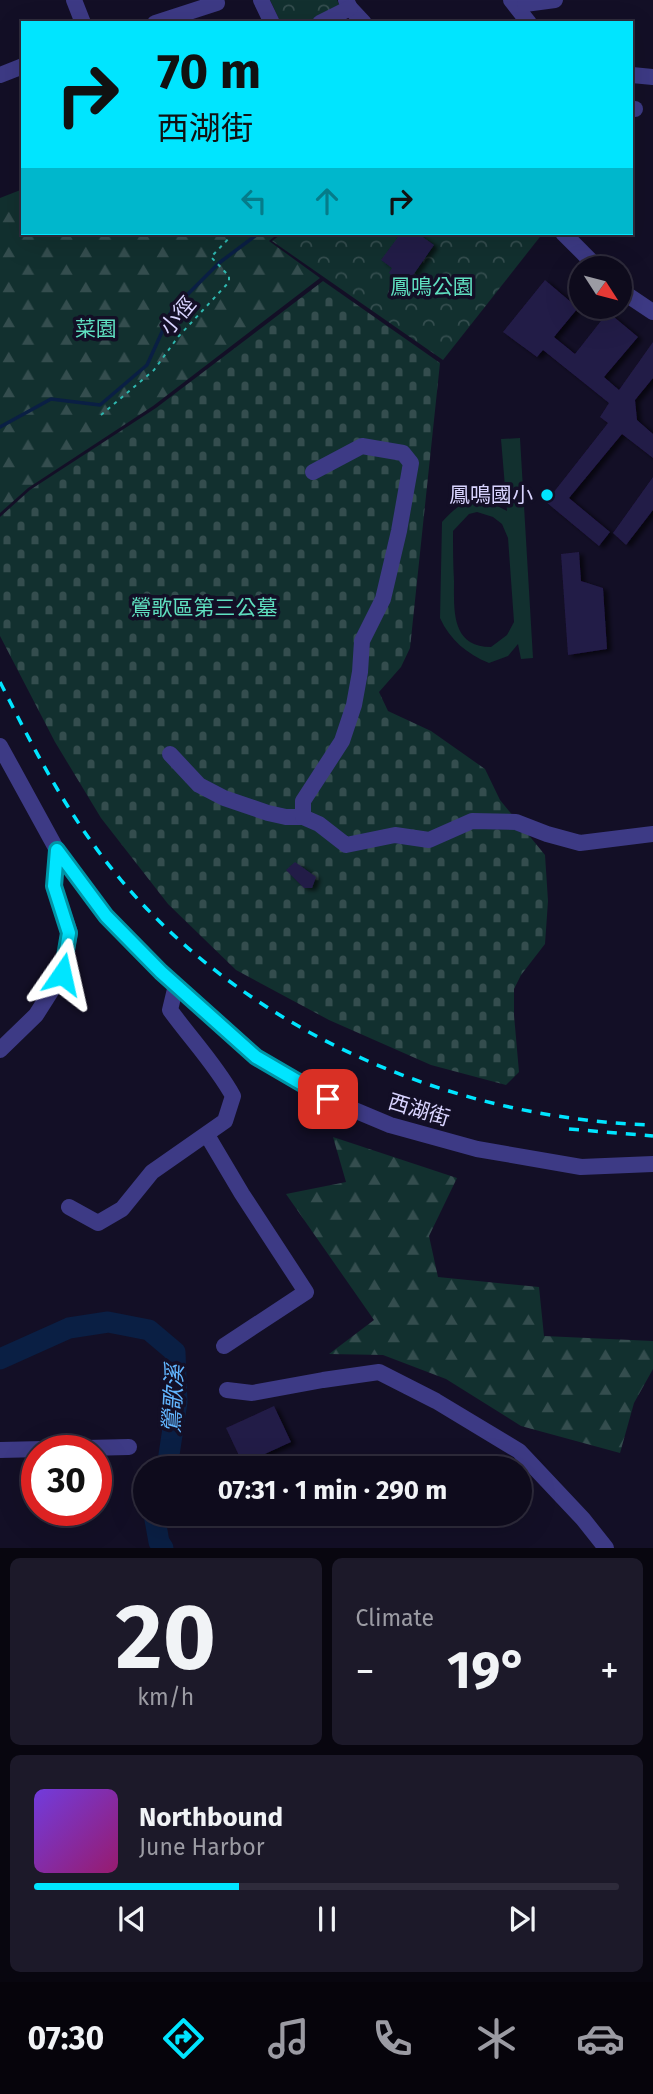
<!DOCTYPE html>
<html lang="en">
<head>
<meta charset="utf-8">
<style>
	:root { --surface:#0e0b1c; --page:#1c1929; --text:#f1f3f6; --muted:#9b9ba3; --line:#2e2b3b; --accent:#00e5ff }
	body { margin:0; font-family:"Fira Sans","Noto Sans TC",sans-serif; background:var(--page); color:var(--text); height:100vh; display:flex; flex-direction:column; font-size:26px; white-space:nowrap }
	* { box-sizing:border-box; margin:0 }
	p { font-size:23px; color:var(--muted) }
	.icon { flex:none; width:38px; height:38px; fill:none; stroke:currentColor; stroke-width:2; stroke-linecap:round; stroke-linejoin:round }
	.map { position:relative; height:1548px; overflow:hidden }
	.side { display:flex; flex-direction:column; gap:10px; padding:10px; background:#08060f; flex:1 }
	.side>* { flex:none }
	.hud { position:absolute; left:21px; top:21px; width:612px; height:214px; border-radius:0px; box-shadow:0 7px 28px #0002,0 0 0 2px var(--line); background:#00e5ff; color:#111; overflow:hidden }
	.needle { width:46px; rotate:126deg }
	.fabs { position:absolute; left:569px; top:256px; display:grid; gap:14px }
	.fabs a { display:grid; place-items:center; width:63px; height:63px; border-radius:50%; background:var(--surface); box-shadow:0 7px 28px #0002,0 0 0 2px var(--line); font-size:35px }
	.speed { position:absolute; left:21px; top:1435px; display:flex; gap:14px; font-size:35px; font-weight:700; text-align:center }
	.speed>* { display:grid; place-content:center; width:91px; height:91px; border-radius:50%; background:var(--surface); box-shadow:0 7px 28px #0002,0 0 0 2px var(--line); line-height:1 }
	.speed .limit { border:10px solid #d22; background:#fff; color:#111 }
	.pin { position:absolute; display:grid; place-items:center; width:60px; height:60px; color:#fff; margin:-30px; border-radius:14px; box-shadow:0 4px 10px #0006 }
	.me { position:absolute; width:77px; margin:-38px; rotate:11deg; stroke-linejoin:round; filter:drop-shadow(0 0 5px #0008) }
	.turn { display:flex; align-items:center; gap:24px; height:147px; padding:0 21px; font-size:32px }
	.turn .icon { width:91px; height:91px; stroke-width:2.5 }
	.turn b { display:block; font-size:49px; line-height:60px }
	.lanes { display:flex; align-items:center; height:66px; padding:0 21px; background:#0003; justify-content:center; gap:35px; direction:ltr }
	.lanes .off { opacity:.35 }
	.big { font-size:52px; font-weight:700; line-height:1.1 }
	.side .tile { flex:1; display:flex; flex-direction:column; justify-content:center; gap:10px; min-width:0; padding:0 24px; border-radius:10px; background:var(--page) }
	.side .dial { align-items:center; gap:0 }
	.dial b { font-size:91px; line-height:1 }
	.song { display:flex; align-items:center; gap:21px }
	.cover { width:84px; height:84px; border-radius:10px; background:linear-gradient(135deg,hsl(260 70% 55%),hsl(320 70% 35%)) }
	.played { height:7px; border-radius:4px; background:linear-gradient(90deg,var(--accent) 35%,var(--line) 35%) }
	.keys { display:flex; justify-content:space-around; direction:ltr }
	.heat { display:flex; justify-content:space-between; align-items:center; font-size:38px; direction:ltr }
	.side .tiles { flex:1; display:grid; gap:10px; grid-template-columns:1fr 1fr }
	.tile:last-child { grid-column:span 2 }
	.trip { position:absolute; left:133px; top:1456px; width:399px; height:70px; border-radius:35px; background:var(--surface); box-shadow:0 7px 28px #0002,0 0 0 2px var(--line); font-weight:700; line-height:70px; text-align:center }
	.dock { display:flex; height:112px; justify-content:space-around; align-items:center; background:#06040b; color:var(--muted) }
	.dock .icon { width:49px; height:49px }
	.dock .on { color:var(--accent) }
	.dock b { font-size:32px; color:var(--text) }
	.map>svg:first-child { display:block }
</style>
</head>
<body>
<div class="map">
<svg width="653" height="1548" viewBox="0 0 653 1548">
	<defs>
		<pattern id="forest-firs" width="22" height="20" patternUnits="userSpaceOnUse" patternTransform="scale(1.75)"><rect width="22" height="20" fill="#12302f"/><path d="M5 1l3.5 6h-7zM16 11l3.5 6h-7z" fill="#344d4e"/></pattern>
		<pattern id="cemetery-stones" width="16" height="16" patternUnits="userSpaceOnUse" patternTransform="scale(1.75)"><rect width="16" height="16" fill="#12302f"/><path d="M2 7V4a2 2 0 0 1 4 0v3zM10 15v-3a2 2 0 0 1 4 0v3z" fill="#344d4e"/></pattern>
		<pattern id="park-crowns" width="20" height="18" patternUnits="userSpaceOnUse" patternTransform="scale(1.75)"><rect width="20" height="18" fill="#12302f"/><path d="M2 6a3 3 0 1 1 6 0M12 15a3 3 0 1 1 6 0" fill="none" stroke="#344d4e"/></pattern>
		<filter id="shadow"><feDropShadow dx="4.5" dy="2.5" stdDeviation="2" flood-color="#0009"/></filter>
	</defs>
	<rect width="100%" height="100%" fill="#130f26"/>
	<g fill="url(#forest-firs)">
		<path d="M23 189V233H279L269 241 320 278 153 406 28 488 0 513V198Z"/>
		<path d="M333 1137 457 1178 429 1236 438 1277 539 1287 544 1336 653 1341V1369L634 1403 620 1453 521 1426 446 1379 383 1355 329 1354 374 1320 286 1194 346 1182Z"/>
	</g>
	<path fill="url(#cemetery-stones)" d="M323 281 440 363 410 648 401 667 379 692 388 711 431 731 485 769 500 800 545 855 548 901 545 944 521 975 514 989V1015L519 1072 506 1085 431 1065 329 1020 236 970 168 904 101 818 55 742 0 636V517L30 490 156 408Z"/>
	<g fill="url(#park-crowns)">
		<path d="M270 0H337L340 6 310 23H281Z"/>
		<path d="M283 233H543L443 360 272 241Z"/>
	</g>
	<path fill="#12302f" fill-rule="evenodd" d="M520 438 533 658 521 659 518 644 508 656 489 663C467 654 450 640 440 618L442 522C465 497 476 494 507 511L501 439ZM477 512 493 517 502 524 508 538 514 622 507 635 491 647C451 647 454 610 454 581 453 564 453 548 453 531L469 514Z"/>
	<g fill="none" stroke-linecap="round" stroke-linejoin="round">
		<path stroke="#0a1f44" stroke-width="3.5" d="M0 427 51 399 100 405 147 365 172 310 219 263 259 233"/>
		<g stroke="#0a1f44" stroke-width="21">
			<path d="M0 1359 69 1328 108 1322 149 1330 175 1352 177 1402 167 1468"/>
			<path d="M154 1514 159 1542 163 1548"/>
		</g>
	</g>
	<g fill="#241b47" filter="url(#shadow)">
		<path d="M401 233H417L434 245 409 281 402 276 399 280 389 273 392 268 381 260Z"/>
		<path d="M545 280 578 308 554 337 575 354 608 312 638 337 604 377 619 390 653 342V378L635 400 637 420 653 434V458L622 434 569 498 610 532 599 546 546 502 608 423 600 417 609 403 543 350 537 357 503 332Z"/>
		<path d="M653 477V510L626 545 613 533Z"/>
		<path d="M579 552 581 581 603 588 607 649 568 655 561 554Z"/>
		<path d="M295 862 316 877 312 888H304L286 870Z"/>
		<path d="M274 1406 291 1442 243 1464 226 1428Z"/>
	</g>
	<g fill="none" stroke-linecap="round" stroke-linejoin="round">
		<path stroke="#2fb8b0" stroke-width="2" stroke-dasharray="3.5 5" stroke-linecap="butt" d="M101 415 154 370 178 337 229 282V276L211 257 234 233"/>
		<g stroke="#3d3a85" stroke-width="16">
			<path d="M74 0 83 23"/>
			<path d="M261 0 272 23"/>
			<path d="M346 0 350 8 364 23"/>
			<path d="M511 0 529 23"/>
			<path d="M525 4 555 0"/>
			<path d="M155 23 217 3"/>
			<path d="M320 23 350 8"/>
			<path d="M0 75 23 66"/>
			<path d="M632 75 653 77"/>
			<path d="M632 109H635"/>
			<path d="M563 233 598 268"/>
			<path d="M620 290 653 312"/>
			<path d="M0 746 57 850 106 916 161 972 256 1057 328 1099 390 1125 477 1149 581 1167 653 1164"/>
			<path d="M170 754 199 785 224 798 268 813 286 817H303L319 824 346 845 395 835 429 840 472 821 516 822 547 834 580 843 653 834"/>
			<path d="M303 817V801L342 741 354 705 360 672 362 641 383 599 399 531 411 463 403 453 362 446 313 472"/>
			<path d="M0 1050 36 1015 62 974 70 933 54 886 57 850"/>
			<path d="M207 1135 242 1194 306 1292 224 1346"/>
			<path d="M69 1207 98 1223 122 1209 152 1172 225 1121 233 1096C216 1065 191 1039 170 1010L176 985"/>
			<path d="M227 1390 252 1393 323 1380 379 1372 436 1401 519 1451 583 1519 606 1548"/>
			<path d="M0 1450 129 1447"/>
		</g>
		<g stroke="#00e5ff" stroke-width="3.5" stroke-dasharray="10 9" stroke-linecap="butt">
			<path d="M0 682C36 753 69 818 121 880 251 1034 454 1119 653 1125"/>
			<path d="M569 1129 653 1136"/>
		</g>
	</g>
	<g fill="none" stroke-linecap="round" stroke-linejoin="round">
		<defs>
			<path id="route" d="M62 974 69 933 54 886 57 850 106 916 161 972 256 1057 328 1099"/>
		</defs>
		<use href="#route" stroke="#0095a6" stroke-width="18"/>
		<use href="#route" stroke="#00e5ff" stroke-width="12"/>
	</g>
	<circle fill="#00e5ff" stroke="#130f26" stroke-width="2.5" cx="547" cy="495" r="7"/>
	<g text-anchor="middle" stroke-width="7" stroke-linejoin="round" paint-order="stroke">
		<g font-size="21" fill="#5fe0c0" stroke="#130f26">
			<text x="432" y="294">鳳鳴公園</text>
			<text x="96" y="336">菜園</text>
			<text x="204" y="615">鶯歌區第三公墓</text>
		</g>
		<g font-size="21" fill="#d9d4ff" stroke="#130f26">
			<text transform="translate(178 316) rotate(-50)" y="7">小徑</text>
			<text transform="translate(419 1110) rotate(17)" y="7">西湖街</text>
		</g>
		<g font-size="21" fill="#d9d4ff" stroke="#130f26" text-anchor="end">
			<text x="533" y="502">鳳鳴國小</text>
		</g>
		<g font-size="23" font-style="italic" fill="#62b6ff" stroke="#130f26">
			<text transform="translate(173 1399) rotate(-87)" y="8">鶯歌溪</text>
		</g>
	</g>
</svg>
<div class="fabs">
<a><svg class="needle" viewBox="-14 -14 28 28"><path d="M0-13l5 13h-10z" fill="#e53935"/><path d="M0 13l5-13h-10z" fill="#9b9ba3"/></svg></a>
</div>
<div class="speed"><div class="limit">30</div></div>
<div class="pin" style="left:328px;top:1099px;background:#d93025"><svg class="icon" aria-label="arrive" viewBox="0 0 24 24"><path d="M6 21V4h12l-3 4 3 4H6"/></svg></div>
<svg class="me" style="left:62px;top:974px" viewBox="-20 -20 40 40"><path d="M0-17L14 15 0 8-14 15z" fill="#00e5ff" stroke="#fff" stroke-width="4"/></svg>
<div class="trip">07:31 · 1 min · 290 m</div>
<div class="hud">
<div class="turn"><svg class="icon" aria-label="right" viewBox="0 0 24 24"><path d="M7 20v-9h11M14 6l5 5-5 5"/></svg><div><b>70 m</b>西湖街</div></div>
<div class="lanes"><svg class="icon off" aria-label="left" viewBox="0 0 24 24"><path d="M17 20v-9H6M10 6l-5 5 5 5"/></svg><svg class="icon off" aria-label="ahead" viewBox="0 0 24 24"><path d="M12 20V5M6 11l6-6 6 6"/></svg><svg class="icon" aria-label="right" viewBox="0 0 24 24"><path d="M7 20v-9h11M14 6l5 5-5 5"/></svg></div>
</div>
</div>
<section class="side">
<div class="tiles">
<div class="tile dial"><b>20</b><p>km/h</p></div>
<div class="tile"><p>Climate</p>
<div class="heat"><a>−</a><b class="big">19°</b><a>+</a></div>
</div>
<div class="tile">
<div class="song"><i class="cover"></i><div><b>Northbound</b><p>June Harbor</p></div></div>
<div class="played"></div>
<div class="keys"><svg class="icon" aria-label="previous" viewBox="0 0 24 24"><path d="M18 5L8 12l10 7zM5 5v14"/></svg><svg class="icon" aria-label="pause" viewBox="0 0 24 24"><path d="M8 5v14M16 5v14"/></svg><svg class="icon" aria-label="next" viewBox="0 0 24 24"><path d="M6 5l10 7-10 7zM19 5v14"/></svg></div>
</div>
</div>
</section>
<nav class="dock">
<b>07:30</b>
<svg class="icon on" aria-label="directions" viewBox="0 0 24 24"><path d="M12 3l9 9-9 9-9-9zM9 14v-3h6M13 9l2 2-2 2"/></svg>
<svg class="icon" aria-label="music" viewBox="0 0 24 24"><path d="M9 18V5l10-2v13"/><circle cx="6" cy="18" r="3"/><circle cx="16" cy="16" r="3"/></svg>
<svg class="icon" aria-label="phone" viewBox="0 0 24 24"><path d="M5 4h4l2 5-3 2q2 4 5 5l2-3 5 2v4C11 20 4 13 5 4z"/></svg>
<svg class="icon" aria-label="climate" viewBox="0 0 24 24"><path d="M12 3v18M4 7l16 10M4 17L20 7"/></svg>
<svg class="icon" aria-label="car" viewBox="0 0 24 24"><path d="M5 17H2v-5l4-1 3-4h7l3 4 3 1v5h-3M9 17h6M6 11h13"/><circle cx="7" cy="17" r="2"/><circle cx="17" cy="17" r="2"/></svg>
</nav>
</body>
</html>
